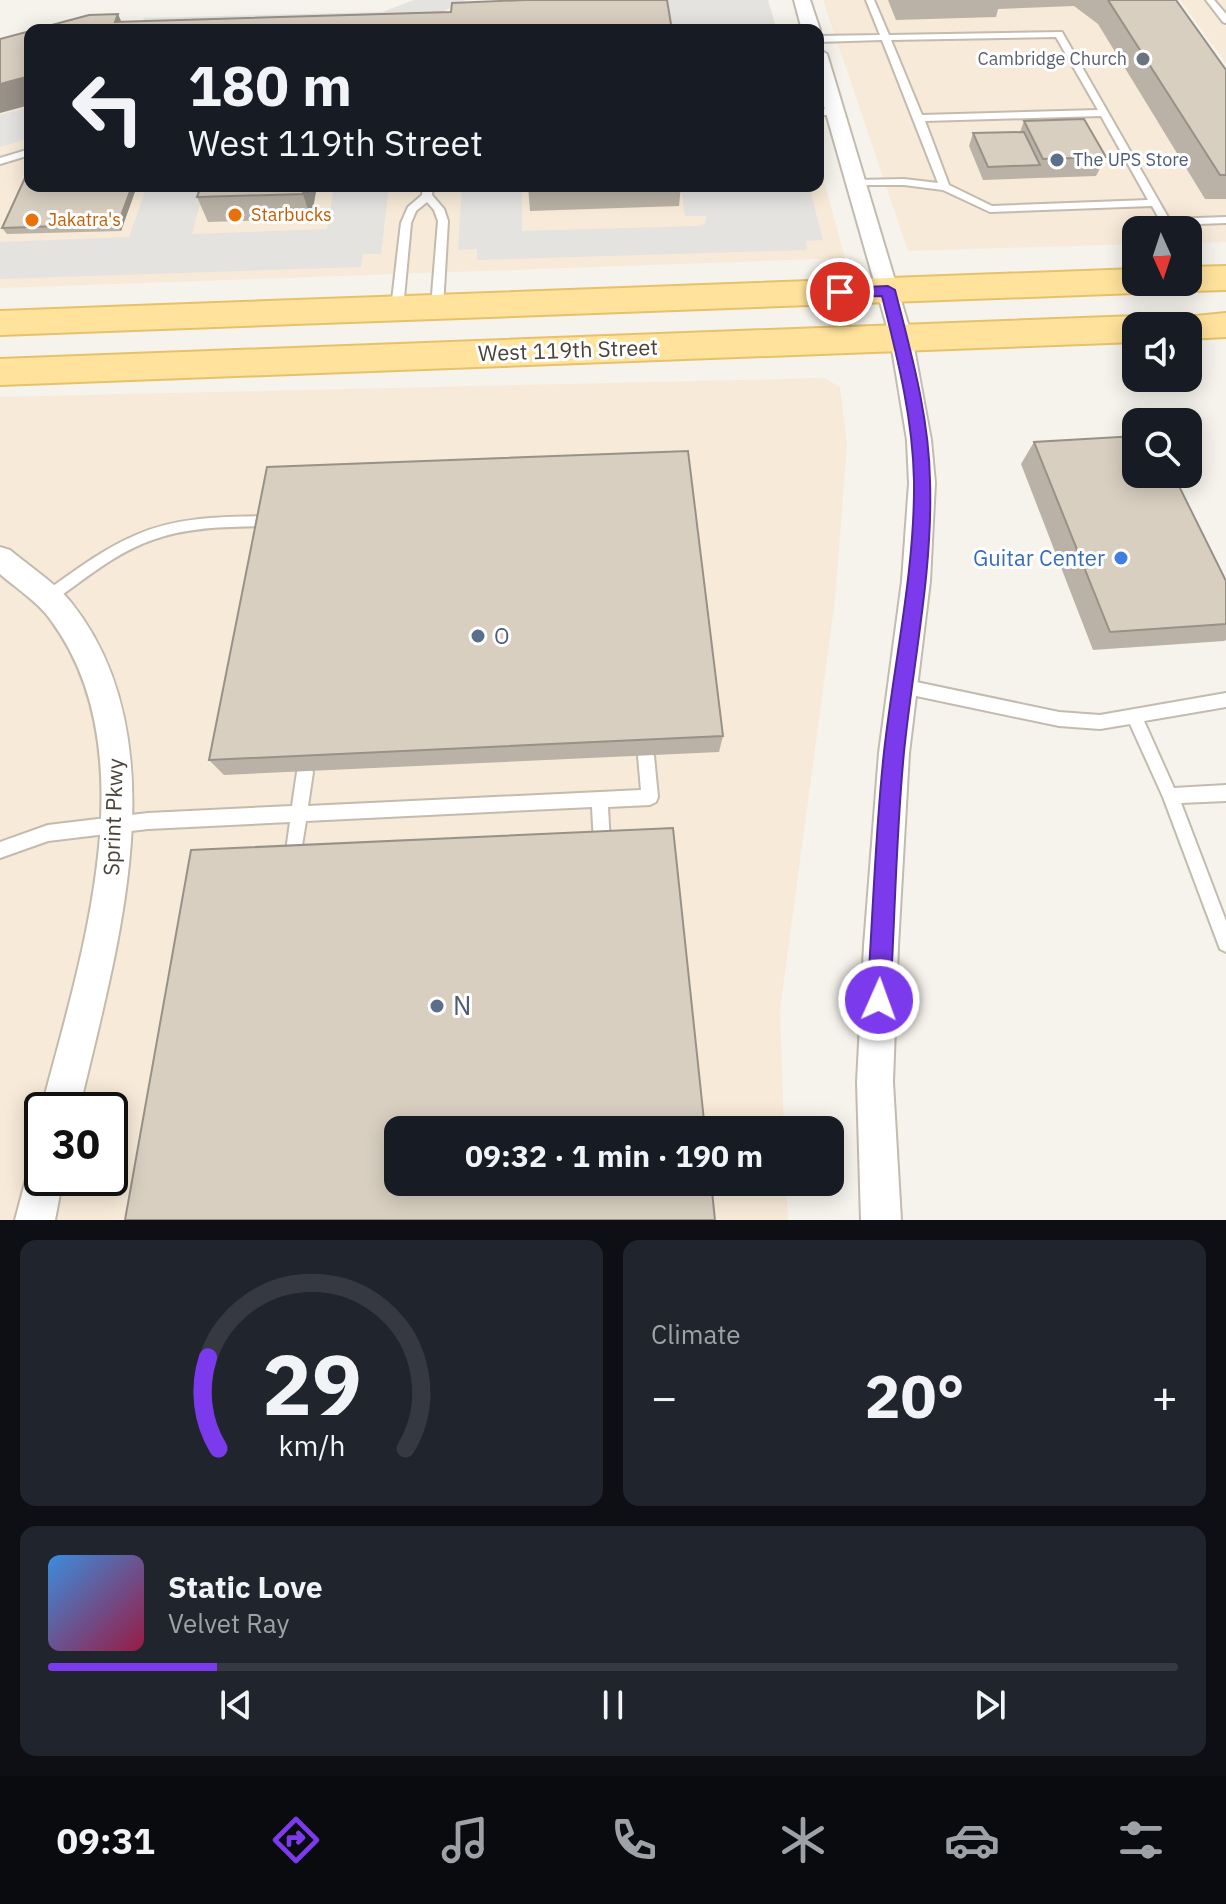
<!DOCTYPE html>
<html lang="en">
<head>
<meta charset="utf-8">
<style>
	:root { --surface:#171b24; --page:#20242c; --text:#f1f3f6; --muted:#9ea1a6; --line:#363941; --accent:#7c3aed }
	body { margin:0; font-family:"IBM Plex Sans",sans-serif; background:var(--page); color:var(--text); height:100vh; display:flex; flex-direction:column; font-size:30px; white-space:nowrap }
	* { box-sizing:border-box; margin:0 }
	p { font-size:26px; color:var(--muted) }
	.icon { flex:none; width:44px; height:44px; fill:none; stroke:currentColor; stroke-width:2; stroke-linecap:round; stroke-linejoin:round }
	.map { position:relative; height:1220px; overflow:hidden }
	.drawer { display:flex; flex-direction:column; gap:20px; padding:20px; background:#0d0f14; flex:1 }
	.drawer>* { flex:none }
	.banner { position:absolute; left:24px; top:24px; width:800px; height:168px; border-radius:16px; box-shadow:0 4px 20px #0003; background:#171b24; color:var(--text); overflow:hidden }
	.needle { width:52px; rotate:177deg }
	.buttons { position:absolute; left:1122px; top:216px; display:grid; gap:16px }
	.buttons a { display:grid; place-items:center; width:80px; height:80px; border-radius:16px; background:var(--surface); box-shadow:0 4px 20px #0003; font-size:40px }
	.speed { position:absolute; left:24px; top:1092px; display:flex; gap:16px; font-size:40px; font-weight:700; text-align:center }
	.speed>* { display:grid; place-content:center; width:104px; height:104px; border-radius:50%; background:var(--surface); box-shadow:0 4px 20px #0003; line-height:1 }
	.speed .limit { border:4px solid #111; border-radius:12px; background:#fff; color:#111 }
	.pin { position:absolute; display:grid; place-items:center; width:68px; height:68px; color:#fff; margin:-34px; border:4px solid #fff; border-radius:50%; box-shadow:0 2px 8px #0007 }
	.me { position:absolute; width:88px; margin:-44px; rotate:2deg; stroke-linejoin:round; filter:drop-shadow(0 0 6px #0008) }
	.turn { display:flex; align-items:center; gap:28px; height:168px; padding:0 32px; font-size:36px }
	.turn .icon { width:104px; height:104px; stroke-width:2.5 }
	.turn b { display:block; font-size:56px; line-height:68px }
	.big { font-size:60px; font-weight:700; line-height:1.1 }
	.drawer .card { flex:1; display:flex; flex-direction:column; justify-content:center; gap:12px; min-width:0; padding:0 28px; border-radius:16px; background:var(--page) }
	.drawer .dial { align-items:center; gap:0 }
	.dial svg { height:208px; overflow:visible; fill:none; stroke:var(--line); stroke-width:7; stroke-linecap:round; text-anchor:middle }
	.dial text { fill:var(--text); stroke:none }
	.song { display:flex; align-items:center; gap:24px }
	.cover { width:96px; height:96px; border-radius:12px; background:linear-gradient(135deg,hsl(210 70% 55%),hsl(340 70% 35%)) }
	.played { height:8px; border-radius:4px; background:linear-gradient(90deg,var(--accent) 15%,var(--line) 15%) }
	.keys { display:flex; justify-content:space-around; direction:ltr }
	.heat { display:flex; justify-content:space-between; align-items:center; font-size:44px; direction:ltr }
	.drawer .tiles { flex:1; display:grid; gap:20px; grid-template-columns:1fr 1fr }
	.card:last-child { grid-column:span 2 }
	.trip { position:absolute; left:384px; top:1116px; width:460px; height:80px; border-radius:16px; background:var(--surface); box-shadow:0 4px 20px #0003; font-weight:700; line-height:80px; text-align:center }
	.menu { display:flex; height:128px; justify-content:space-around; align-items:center; background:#090b0e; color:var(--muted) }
	.menu .icon { width:56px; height:56px }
	.menu .current { color:var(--accent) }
	.menu b { font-size:36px; color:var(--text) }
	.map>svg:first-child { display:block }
</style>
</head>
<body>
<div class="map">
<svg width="1226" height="1220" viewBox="0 0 1226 1220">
	<rect width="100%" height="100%" fill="#f6f3ec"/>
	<g fill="#f7ead8" fill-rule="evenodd">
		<path d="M823 0H1161L1226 95V242L1188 243V230H1136V244L908 251Z"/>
		<path d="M1180 0H1226V63Z"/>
		<path d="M30 44V186H818V159L845 258 0 288V52Z"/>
		<path d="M824 378 840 387 847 445 835 600 780 1010 784 1130H398V1182H786L788 1220H0V397ZM42 1110H110V1178H42Z"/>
	</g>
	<g fill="#e5e3e0">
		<path d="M414 0H466L407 30H140L144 18 382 12Z"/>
		<path d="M667 0H768L777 30H672Z"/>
		<path d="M30 107V138L0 147V115Z"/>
		<path d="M147 186H205L192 234 327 229 334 186H389L381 254H363L361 267 0 279V242L129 237Z"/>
		<path d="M462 186H522V231L698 226 705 224 706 216H685L681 186H809L823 240 806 241 807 250 477 260V249L458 250Z"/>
	</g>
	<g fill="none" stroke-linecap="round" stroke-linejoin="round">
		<defs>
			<g id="service">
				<path d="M866 0H874L889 35 1062 32 1169 219 1226 217V223L1171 225V230H1161V222L1152 206 990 212 943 190 904 185H852V181L856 180 904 179 938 183 882 40 818 42V36L880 35ZM1056 37 1098 110 922 115 891 40ZM1101 116 1148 200 992 206 949 185 925 121Z"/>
				<path d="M1206 0H1214L1226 14V23L1223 22Z"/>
				<path d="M818 109H835L840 112 835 115H818Z"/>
				<path d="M30 149V155L0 164V158Z"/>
				<path d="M423 186H433L432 195 444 209 448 221 443 307 437 311 431 307 438 221 434 210 427 202 416 211 411 223 403 309 397 313 391 309 401 223 408 207 422 195Z"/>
				<path d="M272 516 279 521 272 526C233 527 192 526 155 539 118 551 86 578 55 600H45L43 596 45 592C74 571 103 549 136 535 179 516 226 517 272 516Z"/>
				<path d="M902 679 1059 712 1100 715 1226 693V707L1144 721 1174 788 1226 785V801L1181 803 1226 921V952L1220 949 1163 797 1130 724 1100 729 1059 726 902 693 897 691 895 686 897 681Z"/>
				<path d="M646 749 651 751 654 756 658 797 656 802 650 805 608 807 610 844 608 850 602 852 596 850 594 844 592 807 306 821 299 864 293 866 287 864 285 858 290 822 148 829 48 841 0 858V842L48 825 148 813 292 806 297 772 300 767 305 765 310 767 313 772 308 806 641 790 638 756 641 751Z"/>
			</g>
			<g id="minor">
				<path d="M794 0H810L820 30 818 32 802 30Z"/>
				<path d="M818 49 827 54 912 337 931 440 935 483 930 581 909 753 898 946 893 1082 901 1220H861L857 1082 864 946 879 753 902 581 909 483 907 440 890 337 818 85Z"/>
				<path d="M0 547 10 550C29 566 54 582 70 601 183 741 115 954 79 1110H41C79 963 151 754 50 619 38 602 16 588 0 574Z"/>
				<path d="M42 1160V1178H63L55 1220H15L30 1164Z"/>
			</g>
			<g id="primary">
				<path d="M1226 266V290L1188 291 1176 287 1173 282H1188V267Z"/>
				<path d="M1136 269V282H1153L1148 289 1136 293 0 335V311Z"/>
				<path d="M1226 313V337L1188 339V326H1171L1175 318Z"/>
				<path d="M1136 316 1149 320 1152 326H1136V342L0 385V359Z"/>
			</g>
		</defs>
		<use href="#service" stroke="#c2bbae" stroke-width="4"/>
		<use href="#minor" stroke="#c2bbae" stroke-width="4"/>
		<use href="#primary" stroke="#e6c16a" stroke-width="4"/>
		<use href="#service" fill="#fff" fill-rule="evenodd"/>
		<use href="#minor" fill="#fff" fill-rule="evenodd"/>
		<use href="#primary" fill="#ffe39c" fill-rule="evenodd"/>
	</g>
	<g fill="#bab2a6">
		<path d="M888 0H1176L1226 70V199H1205L1098 24 1074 6 998 9 996 17 896 20Z"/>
		<path d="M1024 121 1106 157 1096 176 983 180 969 146 973 133 1020 132Z"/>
		<path d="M30 186H137L121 231 7 234 2 228Z"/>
		<path d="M201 186H317L311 219 208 222 197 197Z"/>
		<path d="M528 186H681L679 206 530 211Z"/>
		<path d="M1034 442 1226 581V640L1224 641 1093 650 1021 464Z"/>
		<path d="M723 736 719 752 224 775 209 760Z"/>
	</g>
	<g fill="#979187">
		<path d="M118 14 125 30 115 22Z"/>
		<path d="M30 76V105L0 113V84Z"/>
		<path d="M132 186H137L121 231 118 224Z"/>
		<path d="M304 186H317L311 219 303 194Z"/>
	</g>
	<g fill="#d8cfc1" stroke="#979187" stroke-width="2">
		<path d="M525 0H667L672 30H33L89 15 118 14 115 22 451 12 452 3Z"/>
		<path d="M1108 0H1176L1226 70V175H1220Z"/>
		<path d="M30 31V76L0 84V39Z"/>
		<path d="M1084 119 1106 157 1043 159 1024 121Z"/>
		<path d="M1024 132 1040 165 988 167 973 133Z"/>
		<path d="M30 167V186H132L118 224 2 228Z"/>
		<path d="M201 186H304L303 194 197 197Z"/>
		<path d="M1136 436V474H1173L1226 581V624L1110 632 1034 442Z"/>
		<path d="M688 451 723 736 209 760 267 467Z"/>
		<path d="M673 828 705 1130H398V1182H711L715 1220H125L191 850Z"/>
	</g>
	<path fill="#7c3aed" stroke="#51269a" stroke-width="2" d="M888 286 895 290C911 353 929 416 930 481 933 571 913 662 904 752 896 834 895 918 890 1000L887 1008 879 1012 871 1008 867 1000C873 918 875 834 884 752 894 662 915 571 914 481 913 418 897 356 882 296L840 297 833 292 840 288Z"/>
	<circle fill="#6b7280" stroke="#fff" stroke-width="3" cx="1143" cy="59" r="8"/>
	<g fill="#5c6f8a" stroke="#fff" stroke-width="3">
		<circle cx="1057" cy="160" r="8"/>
		<circle cx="478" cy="636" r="8"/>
		<circle cx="437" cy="1006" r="8"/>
	</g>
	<g fill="#e8710a" stroke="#fff" stroke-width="3">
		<circle cx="235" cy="215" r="8"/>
		<circle cx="32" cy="220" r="8"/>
	</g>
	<circle fill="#3f7fe0" stroke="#fff" stroke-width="3" cx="1121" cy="558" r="8"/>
	<g text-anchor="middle" stroke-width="6" stroke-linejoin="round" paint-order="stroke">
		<g font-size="18" fill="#5b616d" stroke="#fff" text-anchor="end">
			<text x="1127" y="65">Cambridge Church</text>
		</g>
		<g font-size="18" fill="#4e5e75" stroke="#fff" text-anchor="start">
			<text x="1073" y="166">The UPS Store</text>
		</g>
		<g font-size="18" fill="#c56008" stroke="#fff" text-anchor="start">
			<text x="251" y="221">Starbucks</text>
			<text x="48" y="226">Jakatra's</text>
		</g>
		<g font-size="22" fill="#4b4439" stroke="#fff">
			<text transform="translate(568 350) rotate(-2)" y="8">West 119th Street</text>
			<text transform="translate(113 817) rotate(-88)" y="8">Sprint Pkwy</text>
		</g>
		<g font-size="22" fill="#366cbe" stroke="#fff" text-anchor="end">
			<text x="1105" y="566">Guitar Center</text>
		</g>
		<g font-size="22" fill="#4e5e75" stroke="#fff" text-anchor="start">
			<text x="494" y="644">O</text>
		</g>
		<g font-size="26" fill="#4e5e75" stroke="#fff" text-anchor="start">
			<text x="453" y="1015">N</text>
		</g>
	</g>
</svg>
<div class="buttons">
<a><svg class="needle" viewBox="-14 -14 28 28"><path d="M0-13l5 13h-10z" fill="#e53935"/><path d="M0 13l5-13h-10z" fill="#9ea1a6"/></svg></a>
<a><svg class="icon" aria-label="sound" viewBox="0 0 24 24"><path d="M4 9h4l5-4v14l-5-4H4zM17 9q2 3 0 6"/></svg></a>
<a><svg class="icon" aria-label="search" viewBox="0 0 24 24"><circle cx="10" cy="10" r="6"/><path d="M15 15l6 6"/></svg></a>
</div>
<div class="speed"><div class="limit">30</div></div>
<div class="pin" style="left:840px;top:292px;background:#d93025"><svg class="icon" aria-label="arrive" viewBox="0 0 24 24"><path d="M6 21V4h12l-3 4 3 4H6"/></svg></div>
<svg class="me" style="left:879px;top:1000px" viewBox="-20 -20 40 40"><circle r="17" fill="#7c3aed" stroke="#fff" stroke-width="3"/><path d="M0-11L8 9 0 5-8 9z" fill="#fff"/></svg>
<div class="trip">09:32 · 1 min · 190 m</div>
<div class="banner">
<div class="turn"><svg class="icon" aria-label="left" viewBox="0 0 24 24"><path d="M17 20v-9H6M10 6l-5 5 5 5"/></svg><div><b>180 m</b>West 119th Street</div></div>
</div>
</div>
<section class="drawer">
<div class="tiles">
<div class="card dial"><svg viewBox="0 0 100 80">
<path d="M14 69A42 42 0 1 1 86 69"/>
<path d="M14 69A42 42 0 0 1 10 34" stroke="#7c3aed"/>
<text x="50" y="56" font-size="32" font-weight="700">29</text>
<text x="50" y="72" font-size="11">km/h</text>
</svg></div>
<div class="card"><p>Climate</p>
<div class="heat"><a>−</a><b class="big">20°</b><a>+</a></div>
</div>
<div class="card">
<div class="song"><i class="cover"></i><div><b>Static Love</b><p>Velvet Ray</p></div></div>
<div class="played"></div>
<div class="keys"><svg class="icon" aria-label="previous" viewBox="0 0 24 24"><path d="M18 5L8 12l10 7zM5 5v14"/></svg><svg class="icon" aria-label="pause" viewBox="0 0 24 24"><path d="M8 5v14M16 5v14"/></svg><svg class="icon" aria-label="next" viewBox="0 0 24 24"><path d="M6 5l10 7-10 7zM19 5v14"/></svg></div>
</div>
</div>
</section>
<nav class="menu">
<b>09:31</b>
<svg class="icon current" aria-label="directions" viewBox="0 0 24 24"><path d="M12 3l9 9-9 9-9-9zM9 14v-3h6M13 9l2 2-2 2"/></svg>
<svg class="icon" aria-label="music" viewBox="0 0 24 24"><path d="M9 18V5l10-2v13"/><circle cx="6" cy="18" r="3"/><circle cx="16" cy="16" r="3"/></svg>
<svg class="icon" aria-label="phone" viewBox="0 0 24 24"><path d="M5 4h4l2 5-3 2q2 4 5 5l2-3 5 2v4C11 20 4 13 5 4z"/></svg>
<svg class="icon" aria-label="climate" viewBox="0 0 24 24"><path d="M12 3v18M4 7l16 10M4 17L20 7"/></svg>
<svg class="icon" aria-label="car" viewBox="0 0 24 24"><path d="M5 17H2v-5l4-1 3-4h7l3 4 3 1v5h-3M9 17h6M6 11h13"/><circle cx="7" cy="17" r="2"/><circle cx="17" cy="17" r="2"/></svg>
<svg class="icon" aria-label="filters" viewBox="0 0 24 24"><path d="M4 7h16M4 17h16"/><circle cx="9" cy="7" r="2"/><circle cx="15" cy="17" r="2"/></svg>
</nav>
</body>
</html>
